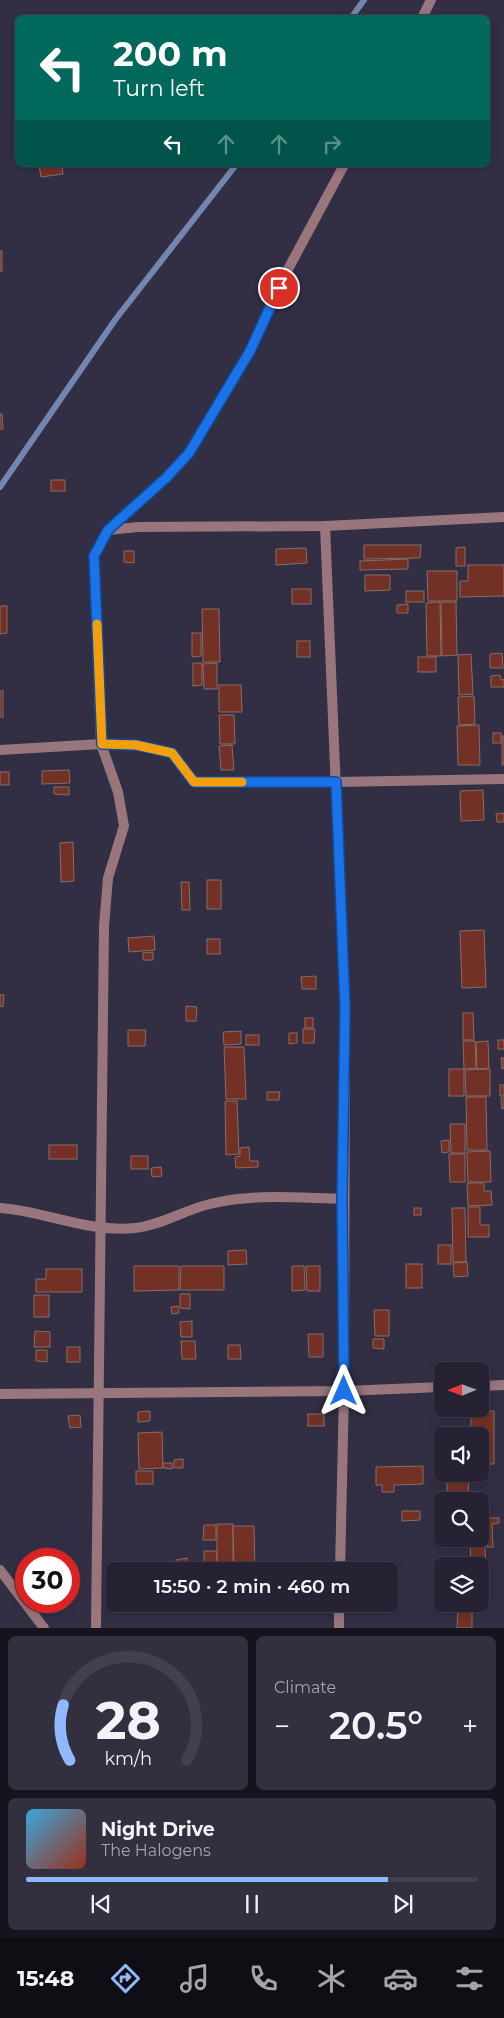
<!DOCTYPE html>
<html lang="en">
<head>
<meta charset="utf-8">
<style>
	:root { --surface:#262233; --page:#322f3f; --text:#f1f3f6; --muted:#a4a4ac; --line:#423f4e; --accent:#90b8fd }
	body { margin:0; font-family:Montserrat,sans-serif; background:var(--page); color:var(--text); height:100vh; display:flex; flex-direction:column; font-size:19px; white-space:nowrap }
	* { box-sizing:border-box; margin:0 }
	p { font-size:16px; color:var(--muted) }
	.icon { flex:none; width:28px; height:28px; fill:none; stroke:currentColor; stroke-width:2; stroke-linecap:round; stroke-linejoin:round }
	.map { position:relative; height:1628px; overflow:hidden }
	.side { display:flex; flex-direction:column; gap:8px; padding:8px; background:#15131c; flex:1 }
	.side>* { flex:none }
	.banner { position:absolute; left:15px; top:15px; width:475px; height:152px; border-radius:8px; box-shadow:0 2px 8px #0003,0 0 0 1px var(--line); background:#00695c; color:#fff; overflow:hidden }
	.needle { width:32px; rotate:269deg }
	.tools { position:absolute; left:434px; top:1362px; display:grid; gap:10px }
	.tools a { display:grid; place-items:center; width:55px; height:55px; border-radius:8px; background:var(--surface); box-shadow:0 2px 8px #0003,0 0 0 1px var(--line); font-size:25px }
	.speed { position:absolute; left:15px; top:1548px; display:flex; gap:10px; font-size:25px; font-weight:700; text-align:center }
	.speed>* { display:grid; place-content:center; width:65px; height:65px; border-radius:50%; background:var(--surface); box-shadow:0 2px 8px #0003,0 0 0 1px var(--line); line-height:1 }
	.speed .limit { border:8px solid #d22; background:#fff; color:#111 }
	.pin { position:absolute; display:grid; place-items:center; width:42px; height:42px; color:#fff; margin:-21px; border:2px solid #fff; border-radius:50%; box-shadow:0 1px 5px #0007 }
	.me { position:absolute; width:55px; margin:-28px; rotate:0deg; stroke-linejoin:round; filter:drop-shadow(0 0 4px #0008) }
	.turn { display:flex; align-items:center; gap:18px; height:105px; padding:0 15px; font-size:22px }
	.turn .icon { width:65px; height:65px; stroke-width:2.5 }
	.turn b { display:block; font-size:35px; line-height:42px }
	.lanes { display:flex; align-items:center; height:48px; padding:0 15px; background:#0003; justify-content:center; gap:25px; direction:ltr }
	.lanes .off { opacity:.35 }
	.big { font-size:38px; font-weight:600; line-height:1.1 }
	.side .card { flex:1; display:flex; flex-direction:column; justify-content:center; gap:8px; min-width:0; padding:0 18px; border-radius:8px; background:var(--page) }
	.side .dial { align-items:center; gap:0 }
	.dial svg { height:130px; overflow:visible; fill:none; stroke:var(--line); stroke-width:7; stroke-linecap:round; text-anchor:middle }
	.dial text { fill:var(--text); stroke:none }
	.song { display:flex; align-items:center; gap:15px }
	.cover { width:60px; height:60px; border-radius:8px; background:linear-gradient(135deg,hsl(200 70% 55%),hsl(10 70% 35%)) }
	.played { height:5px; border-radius:2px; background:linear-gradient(90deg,var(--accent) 80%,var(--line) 80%) }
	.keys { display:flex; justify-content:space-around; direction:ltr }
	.heat { display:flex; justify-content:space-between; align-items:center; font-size:28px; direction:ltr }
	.side .tiles { flex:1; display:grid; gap:8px; grid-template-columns:1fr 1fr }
	.card:last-child { grid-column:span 2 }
	.trip { position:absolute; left:106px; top:1562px; width:292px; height:50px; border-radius:8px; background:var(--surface); box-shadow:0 2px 8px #0003,0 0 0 1px var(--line); font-weight:600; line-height:50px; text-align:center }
	.menu { display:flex; height:80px; justify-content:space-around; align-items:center; background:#0f0e14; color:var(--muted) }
	.menu .icon { width:35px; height:35px }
	.menu .on { color:var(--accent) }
	.menu b { font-size:22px; color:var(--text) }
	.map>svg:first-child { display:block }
</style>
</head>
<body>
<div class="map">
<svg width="504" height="1628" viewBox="0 0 504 1628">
	<rect width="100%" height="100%" fill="#322e44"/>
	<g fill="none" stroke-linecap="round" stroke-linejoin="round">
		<g stroke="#7286b1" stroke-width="6">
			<path d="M351 18 364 0"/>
			<path d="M0 487 115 320 236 165"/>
		</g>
	</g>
	<g fill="#723124" stroke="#896d66">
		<path d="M39 165H62L63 174 41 177Z"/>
		<rect x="0" y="251" width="2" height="20"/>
		<path d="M0 414H2L3 429H0Z"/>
		<rect x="51" y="480" width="14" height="11"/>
		<path d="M364 545H421L420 558 364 559Z"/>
		<path d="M465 547V566H456V548Z"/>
		<path d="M306 548 307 563 276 565V549Z"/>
		<path d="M124 551H134V563L124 562Z"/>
		<path d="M408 559V569L360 570V561Z"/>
		<path d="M468 565H504V596L460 597V581H468Z"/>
		<path d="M427 571H457V601H428Z"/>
		<path d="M365 575H390V590L365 591Z"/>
		<rect x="292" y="589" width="19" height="15"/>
		<rect x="406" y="591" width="18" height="11"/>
		<path d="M440 602 441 656H427L426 603Z"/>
		<path d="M441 602H456L457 655 442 656Z"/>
		<path d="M408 604V613H397V605Z"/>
		<path d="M0 606H7V633L0 634Z"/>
		<path d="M202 609H219L220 662H203Z"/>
		<path d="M192 633H201V656L192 657Z"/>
		<rect x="297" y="641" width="13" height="16"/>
		<path d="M502 653 503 668H490V654Z"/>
		<path d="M471 654 473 694 459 695 458 655Z"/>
		<rect x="418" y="657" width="18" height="15"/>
		<path d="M193 663H202V685L193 686Z"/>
		<path d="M217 663V689H204L203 664Z"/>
		<path d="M500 675 501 680 504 679V687H491V676Z"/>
		<path d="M219 685H241L242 712H219Z"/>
		<rect x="0" y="691" width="3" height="26"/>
		<path d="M474 696 475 724 459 725 458 697Z"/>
		<path d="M219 715H234L235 744H220Z"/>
		<path d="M479 725 480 765H458L457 726Z"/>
		<rect x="493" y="733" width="8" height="10"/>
		<rect x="502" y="736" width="2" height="29"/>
		<path d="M232 745 234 770H221L219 746Z"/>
		<path d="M69 770 70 783 42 784V771Z"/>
		<rect x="0" y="772" width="9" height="13"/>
		<path d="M54 787H69V795L54 794Z"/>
		<path d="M483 790 484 820 461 821 460 791Z"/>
		<path d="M504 813V822H497L496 814Z"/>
		<path d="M73 842 74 881 61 882 60 843Z"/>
		<rect x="207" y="880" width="14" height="29"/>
		<path d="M181 882H189L190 910H182Z"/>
		<path d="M484 930 486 987 462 988 460 931Z"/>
		<path d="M154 936 155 950 129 952 128 938Z"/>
		<rect x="207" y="939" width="13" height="15"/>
		<path d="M153 952V960H143V953Z"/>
		<path d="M316 976V989H302L301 977Z"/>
		<path d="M0 995H4L3 1007 0 1006Z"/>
		<path d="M186 1006 197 1007 196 1021H186Z"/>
		<path d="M463 1013H473L474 1040H463Z"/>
		<rect x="305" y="1018" width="8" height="10"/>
		<path d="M303 1029H315L314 1043H303Z"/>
		<path d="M128 1030H146L145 1046H128Z"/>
		<path d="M241 1031V1044L224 1045 223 1032Z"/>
		<path d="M289 1033H297V1043L289 1044Z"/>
		<rect x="246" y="1035" width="13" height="10"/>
		<rect x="498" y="1040" width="6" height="9"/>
		<path d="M463 1041H475L476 1068 464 1069Z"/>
		<path d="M488 1041 489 1068 477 1069 476 1042Z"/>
		<path d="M224 1047H244L246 1099H226Z"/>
		<path d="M501 1058H504V1068L502 1069Z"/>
		<rect x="449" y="1069" width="15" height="27"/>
		<path d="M490 1069V1096H466L465 1070Z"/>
		<rect x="500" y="1085" width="4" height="11"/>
		<path d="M267 1092H280L279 1100H267Z"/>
		<path d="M466 1097H486L487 1150H467Z"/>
		<path d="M501 1098H504V1108L502 1109Z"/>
		<path d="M225 1101H237L239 1154 226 1155Z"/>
		<path d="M450 1124H465V1153H451Z"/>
		<path d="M449 1140V1152L442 1153 441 1141Z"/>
		<rect x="49" y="1145" width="28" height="14"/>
		<path d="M249 1147 250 1161H258V1167L236 1168 235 1157 240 1156V1148Z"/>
		<path d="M490 1151 491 1182H468L467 1152Z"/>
		<path d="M449 1154H465V1182H450Z"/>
		<rect x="131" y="1156" width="17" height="13"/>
		<path d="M161 1167 162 1176 152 1177 151 1168Z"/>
		<path d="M467 1183H484V1191H491L492 1205 468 1206Z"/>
		<path d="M468 1207H480V1225H489V1237H468Z"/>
		<rect x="414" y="1208" width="7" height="7"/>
		<path d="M452 1208H465L466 1262H453Z"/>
		<rect x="438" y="1245" width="13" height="19"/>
		<path d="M246 1250 247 1264 228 1265V1251Z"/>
		<path d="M467 1262 468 1276 454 1277 453 1263Z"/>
		<rect x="406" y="1264" width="16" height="24"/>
		<path d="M134 1266H179V1290L134 1291Z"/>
		<path d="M181 1266H224V1290H180Z"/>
		<path d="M292 1266H304L305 1290 292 1291Z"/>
		<path d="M306 1266H320V1291H307Z"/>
		<path d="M46 1269H82V1292H36V1279H46Z"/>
		<path d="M180 1294H190V1309L180 1308Z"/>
		<rect x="34" y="1295" width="15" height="22"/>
		<path d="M178 1306 179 1313 172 1314 171 1307Z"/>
		<path d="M374 1310H389V1336H375Z"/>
		<path d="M192 1321V1337H181L180 1322Z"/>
		<path d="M35 1331 50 1332V1347H34Z"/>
		<path d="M308 1334H323V1357H309Z"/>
		<path d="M373 1339H384V1349L373 1348Z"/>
		<path d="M181 1341H195L196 1359H182Z"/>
		<path d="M228 1345H240L241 1359H228Z"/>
		<rect x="67" y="1347" width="13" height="15"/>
		<path d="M36 1350H47V1362L36 1361Z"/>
		<path d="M150 1411V1421L138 1422V1412Z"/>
		<path d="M471 1411H494V1464H480V1436H471Z"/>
		<rect x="308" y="1414" width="16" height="12"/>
		<path d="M80 1415 81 1427 70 1428 68 1416Z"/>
		<path d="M162 1432 163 1468 139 1469 138 1433Z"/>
		<path d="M183 1459V1468H174V1460Z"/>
		<path d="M163 1463H172V1469L164 1468Z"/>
		<path d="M423 1466V1484L394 1485V1492H382V1485H376V1467Z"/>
		<rect x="136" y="1471" width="17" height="13"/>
		<path d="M452 1474H468L469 1501H442V1519H435V1498L447 1497V1479H452Z"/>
		<path d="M402 1511H420V1520L402 1521Z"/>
		<path d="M480 1518H484L486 1574H480V1566H471L470 1539H480Z"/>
		<path d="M486 1518H499V1523L492 1524 493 1547H487Z"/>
		<rect x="217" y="1524" width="16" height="40"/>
		<path d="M204 1525H216V1540H203Z"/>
		<path d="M233 1526H254L255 1571H234Z"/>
		<path d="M204 1551H217L216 1565 204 1564Z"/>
		<path d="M187 1558 188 1564 177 1566 176 1560Z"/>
		<path d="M229 1565V1571H216V1566Z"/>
		<rect x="390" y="1577" width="4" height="26"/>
		<path d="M437 1601 448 1604V1609H437Z"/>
		<path d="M458 1604H472V1628H457Z"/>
	</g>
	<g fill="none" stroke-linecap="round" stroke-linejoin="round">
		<g stroke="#98767c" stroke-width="10">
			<path d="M422 18 431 0"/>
			<path d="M325 526 345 1008 344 1391 340 1571"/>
			<path d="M108 530 167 477 189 453 250 351 286 273 344 165"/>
			<path d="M0 750 101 744 136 745 172 753 194 782H336L504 779"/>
			<path d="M0 1208C45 1211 88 1233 135 1228 162 1225 184 1210 210 1204 254 1193 298 1198 343 1199"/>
			<path d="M480 1386 504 1385"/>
			<path d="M0 1394 344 1391 442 1387"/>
			<path d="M0 1570 44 1628"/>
			<path d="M96 1628 104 926 108 878 124 826 118 792 101 744 94 556 108 530 138 527 325 526 504 517"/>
			<path d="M339 1628V1604"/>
		</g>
	</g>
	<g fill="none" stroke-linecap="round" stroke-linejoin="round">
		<defs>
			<path id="route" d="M279 288 250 351 189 453 167 477 108 530 94 556 102 744 136 745 172 753 194 782H336L345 1008 342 1199 344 1391"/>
		</defs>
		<use href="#route" stroke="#114b97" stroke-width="12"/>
		<use href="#route" stroke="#1a73e8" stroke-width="9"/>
		<path stroke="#f59e0b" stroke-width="9" d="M97 624 102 744 136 745 172 753 194 782H242"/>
	</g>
</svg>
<div class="tools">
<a><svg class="needle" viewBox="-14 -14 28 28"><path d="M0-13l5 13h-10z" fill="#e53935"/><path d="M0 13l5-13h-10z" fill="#a4a4ac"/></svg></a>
<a><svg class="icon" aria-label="sound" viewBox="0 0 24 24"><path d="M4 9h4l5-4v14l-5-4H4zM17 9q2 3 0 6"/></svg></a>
<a><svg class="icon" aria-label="search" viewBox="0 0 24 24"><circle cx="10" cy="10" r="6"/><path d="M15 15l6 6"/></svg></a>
<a><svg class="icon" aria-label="layers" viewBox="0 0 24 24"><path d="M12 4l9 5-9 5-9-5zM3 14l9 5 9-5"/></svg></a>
</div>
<div class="speed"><div class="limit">30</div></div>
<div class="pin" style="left:279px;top:288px;background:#d93025"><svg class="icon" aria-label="arrive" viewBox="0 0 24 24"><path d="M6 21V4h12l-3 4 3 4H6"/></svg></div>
<svg class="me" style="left:344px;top:1391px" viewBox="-20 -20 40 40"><path d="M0-17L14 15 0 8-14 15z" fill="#1a73e8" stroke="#fff" stroke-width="4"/></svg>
<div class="trip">15:50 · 2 min · 460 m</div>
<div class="banner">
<div class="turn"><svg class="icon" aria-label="left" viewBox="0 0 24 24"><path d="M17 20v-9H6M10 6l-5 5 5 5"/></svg><div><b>200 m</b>Turn left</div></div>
<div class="lanes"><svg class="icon" aria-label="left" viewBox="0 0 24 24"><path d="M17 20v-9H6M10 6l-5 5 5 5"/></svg><svg class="icon off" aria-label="ahead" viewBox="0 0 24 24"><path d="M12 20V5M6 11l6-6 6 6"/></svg><svg class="icon off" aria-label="ahead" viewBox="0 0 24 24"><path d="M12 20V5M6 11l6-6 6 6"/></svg><svg class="icon off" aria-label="right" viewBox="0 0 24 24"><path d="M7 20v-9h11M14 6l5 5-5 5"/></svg></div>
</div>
</div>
<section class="side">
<div class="tiles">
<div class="card dial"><svg viewBox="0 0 100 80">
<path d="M14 69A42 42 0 1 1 86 69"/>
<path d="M14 69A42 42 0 0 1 10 35" stroke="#90b8fd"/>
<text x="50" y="56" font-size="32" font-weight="700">28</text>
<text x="50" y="72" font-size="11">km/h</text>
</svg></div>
<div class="card"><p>Climate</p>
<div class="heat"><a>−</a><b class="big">20.5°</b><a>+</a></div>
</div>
<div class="card">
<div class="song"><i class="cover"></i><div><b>Night Drive</b><p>The Halogens</p></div></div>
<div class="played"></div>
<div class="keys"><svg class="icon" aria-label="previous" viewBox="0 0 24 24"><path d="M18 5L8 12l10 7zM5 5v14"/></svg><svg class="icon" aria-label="pause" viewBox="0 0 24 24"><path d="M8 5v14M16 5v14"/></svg><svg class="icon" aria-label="next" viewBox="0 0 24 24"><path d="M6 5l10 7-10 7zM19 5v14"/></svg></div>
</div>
</div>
</section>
<nav class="menu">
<b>15:48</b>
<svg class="icon on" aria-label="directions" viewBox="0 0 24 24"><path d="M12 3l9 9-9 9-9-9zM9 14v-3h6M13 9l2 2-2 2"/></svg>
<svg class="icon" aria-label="music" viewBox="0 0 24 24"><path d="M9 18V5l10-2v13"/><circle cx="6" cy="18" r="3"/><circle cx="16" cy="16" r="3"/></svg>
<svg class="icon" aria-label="phone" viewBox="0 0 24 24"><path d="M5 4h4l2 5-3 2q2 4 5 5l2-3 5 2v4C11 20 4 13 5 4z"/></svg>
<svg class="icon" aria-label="climate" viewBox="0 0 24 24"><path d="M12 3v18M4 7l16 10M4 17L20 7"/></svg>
<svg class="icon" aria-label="car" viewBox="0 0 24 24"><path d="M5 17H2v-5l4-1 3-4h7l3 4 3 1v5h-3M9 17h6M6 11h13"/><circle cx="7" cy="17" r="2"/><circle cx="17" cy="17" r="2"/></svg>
<svg class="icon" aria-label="filters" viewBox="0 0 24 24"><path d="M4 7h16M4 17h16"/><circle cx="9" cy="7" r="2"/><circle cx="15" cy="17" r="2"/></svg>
</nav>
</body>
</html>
